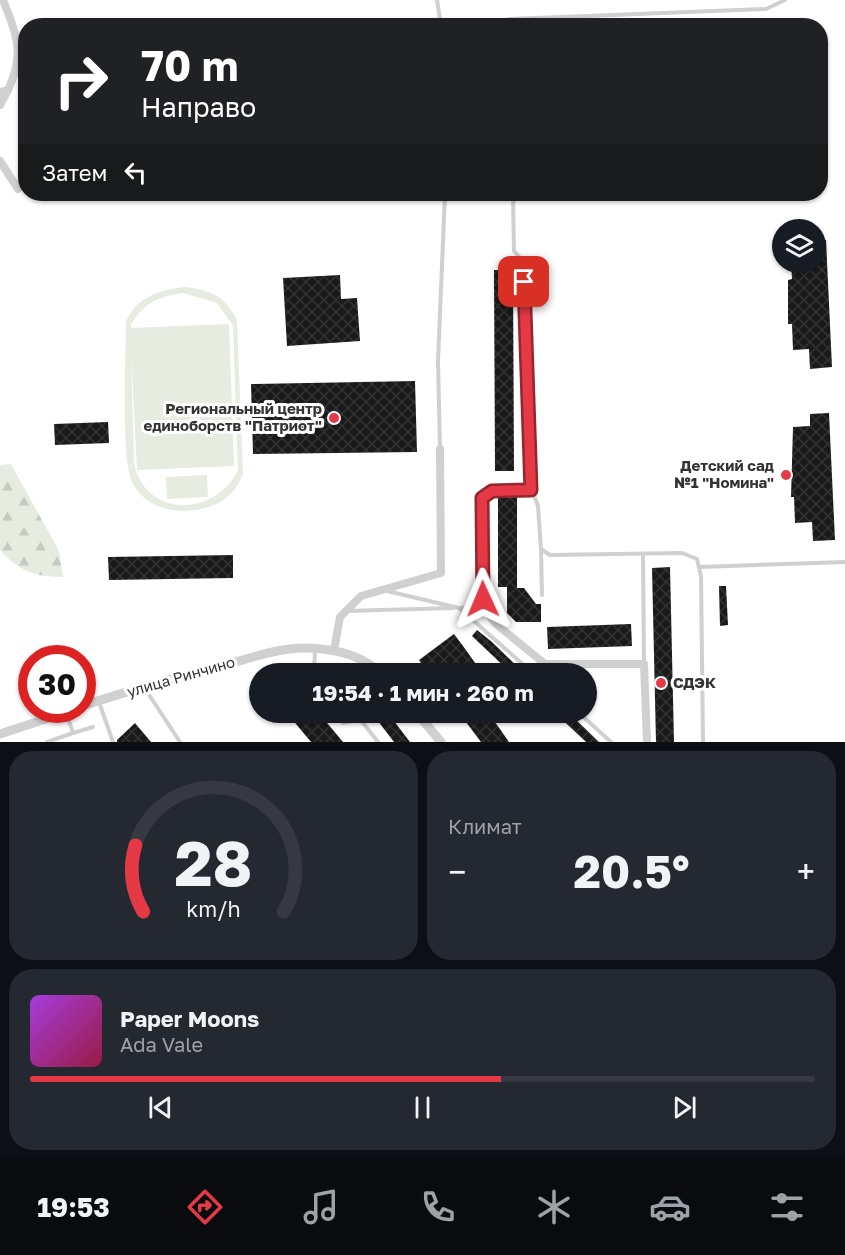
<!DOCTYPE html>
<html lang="ru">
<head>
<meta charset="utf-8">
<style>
	:root { --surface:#171b24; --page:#242831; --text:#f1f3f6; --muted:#9ea1a6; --line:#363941; --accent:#e63946 }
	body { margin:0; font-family:"Golos Text",sans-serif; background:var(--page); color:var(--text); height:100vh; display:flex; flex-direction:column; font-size:22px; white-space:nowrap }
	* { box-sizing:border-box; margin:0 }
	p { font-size:20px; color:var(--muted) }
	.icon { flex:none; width:33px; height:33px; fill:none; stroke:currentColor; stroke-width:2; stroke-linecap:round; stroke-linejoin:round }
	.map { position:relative; height:742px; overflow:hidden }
	.side { display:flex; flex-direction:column; gap:9px; padding:9px; background:#0d0f14; flex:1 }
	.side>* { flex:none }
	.guide { position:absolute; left:18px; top:18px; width:810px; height:183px; border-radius:24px; box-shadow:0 2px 4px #0004; background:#202124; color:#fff; overflow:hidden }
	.controls { position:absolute; left:772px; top:219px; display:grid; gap:12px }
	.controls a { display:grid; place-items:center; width:54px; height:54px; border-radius:50%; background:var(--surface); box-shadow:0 2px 4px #0004; font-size:30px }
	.speed { position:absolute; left:18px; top:645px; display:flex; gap:12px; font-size:30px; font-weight:700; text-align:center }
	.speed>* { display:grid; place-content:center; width:78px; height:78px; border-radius:50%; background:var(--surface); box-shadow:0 2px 4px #0004; line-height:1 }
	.speed .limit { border:9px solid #d22; background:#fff; color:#111 }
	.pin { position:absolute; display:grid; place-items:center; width:51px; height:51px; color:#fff; margin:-26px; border-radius:12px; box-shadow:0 3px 9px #0006 }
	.me { position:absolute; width:66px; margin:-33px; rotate:359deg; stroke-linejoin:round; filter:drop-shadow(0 0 4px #0008) }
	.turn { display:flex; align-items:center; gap:21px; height:126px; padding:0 24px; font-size:27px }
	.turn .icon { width:78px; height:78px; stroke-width:2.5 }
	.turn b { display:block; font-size:42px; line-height:51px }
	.then { display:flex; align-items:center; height:57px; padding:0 24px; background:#0003; gap:12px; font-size:22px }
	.big { font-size:45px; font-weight:700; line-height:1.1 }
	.side .tile { flex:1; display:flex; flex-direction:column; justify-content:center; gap:9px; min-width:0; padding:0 21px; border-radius:24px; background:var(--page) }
	.side .dial { align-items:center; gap:0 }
	.dial svg { height:156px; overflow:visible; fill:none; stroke:var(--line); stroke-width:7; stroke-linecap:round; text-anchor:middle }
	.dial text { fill:var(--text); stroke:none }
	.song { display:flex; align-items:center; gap:18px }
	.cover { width:72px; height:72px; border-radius:9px; background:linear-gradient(135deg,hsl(280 70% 55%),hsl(340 70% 35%)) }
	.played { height:6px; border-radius:3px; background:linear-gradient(90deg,var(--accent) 60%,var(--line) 60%) }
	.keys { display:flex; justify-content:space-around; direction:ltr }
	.heat { display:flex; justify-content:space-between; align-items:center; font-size:33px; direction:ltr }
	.side .tiles { flex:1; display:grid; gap:9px; grid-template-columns:1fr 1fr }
	.tile:last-child { grid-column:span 2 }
	.trip { position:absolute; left:249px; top:663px; width:348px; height:60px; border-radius:30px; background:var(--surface); box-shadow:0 2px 4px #0004; font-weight:700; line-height:60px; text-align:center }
	.menu { display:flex; height:96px; justify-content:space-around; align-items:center; background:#090b0e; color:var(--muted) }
	.menu .icon { width:42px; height:42px }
	.menu .selected { color:var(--accent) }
	.menu b { font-size:27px; color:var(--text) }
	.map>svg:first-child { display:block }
</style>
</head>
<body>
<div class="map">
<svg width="845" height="742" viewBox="0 0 845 742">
	<defs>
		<pattern id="forest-firs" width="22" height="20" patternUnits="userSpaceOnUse" patternTransform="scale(1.5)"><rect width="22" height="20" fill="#e6ecdf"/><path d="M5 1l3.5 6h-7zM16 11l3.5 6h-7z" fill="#c6cbc0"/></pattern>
		<pattern id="building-cross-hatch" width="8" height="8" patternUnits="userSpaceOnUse" patternTransform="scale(1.5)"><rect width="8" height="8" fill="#1a1a1a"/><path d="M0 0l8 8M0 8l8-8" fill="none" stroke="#333"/></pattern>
	</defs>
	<rect width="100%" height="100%" fill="#fff"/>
	<path fill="url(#forest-firs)" d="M11 464 59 551 63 577C35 577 18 571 0 550V465Z"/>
	<g fill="#e6ecdf" fill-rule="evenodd">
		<path d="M185 287C211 290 225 296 237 320L243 474C234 496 219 507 194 510 169 513 144 506 132 482 121 460 126 352 126 321 138 297 158 290 185 287ZM183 293 217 303 233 326 238 470C216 517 145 519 134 463L131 352 137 470 234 466 229 324 131 328V324C146 302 157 297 183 293Z"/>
		<path d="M207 475 208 497 167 499 166 477Z"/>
	</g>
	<g fill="url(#building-cross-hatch)">
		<path d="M816 240H826L832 367 810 369 809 349 793 350 792 324H788V280L792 279 791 262H816Z"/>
		<path d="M494 270H513L514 471H495Z"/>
		<path d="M340 275 341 299 357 298 360 341 287 346 283 278Z"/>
		<path d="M415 381 417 452 253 454 251 384Z"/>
		<path d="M829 413 835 540 813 541 812 522 795 523 794 497H791L793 427 810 426V414Z"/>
		<path d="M108 422 109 443 55 445 54 424Z"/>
		<path d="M517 496V588H524L536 604H541V622H516L507 613V587H498V497Z"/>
		<path d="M233 555V578L109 580 108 557Z"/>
		<path d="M670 567 674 742H656L652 568Z"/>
		<path d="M719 586H726L728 625 720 626Z"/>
		<path d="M631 624 632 646 548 649 547 627Z"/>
		<path d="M477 630 492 642 525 674H512L472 636Z"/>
		<path d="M454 634 463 646 483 674H428L419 660Z"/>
		<path d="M286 712H318L343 742H311Z"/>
		<path d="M371 712H387L410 742H394Z"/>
		<path d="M478 712H488L509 742H481L466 722Z"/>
		<path d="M554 712H568L599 742H586Z"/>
		<path d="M135 723 151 742H117V740Z"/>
	</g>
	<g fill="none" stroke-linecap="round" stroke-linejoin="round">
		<g stroke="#d0d0d0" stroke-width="4">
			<path d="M437 0 441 26"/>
			<path d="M481 26 510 19 766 9 785 0"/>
			<path d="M513 194 514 251 523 261 530 485 538 506 541 549 550 555 682 553 697 559 701 576 703 742"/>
			<path d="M440 449 438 361 445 194"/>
			<path d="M541 549 542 595"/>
			<path d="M643 554 644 663"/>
			<path d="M700 567 845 562"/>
			<path d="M387 591 459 608 534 674"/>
			<path d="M460 608 483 607"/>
			<path d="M346 611 453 608"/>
			<path d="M314 674 315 650"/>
			<path d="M144 687 180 742"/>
			<path d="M99 702 113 742"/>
			<path d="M334 712 343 723 360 719 378 742"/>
			<path d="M578 712 611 742"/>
			<path d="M73 733 93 727"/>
			<path d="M47 742 73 733 66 712"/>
		</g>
		<g stroke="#d0d0d0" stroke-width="8">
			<path d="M0 92 8 90C25 55 17 35 3 0"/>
			<path d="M0 105 8 90"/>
			<path d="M0 161 18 189"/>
			<path d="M531 490 492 491 482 498 483 607 496 624 545 664H644L647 742"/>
			<path d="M334 650 340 617 361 596 441 573 440 449"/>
		</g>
		<g stroke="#d0d0d0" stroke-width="9">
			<path d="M82 706C132 690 182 675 232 663 257 656 283 647 309 648 334 649 363 655 381 674"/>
			<path d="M416 712 441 742"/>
			<path d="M0 734 73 710"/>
		</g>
	</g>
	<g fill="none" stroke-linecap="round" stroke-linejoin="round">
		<defs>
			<path id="route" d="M483 599 482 498 492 491 531 490 524 282"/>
		</defs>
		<use href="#route" stroke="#96252e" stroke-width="15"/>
		<use href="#route" stroke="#e63946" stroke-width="10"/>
	</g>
	<g fill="#e63946" stroke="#fff" stroke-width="2">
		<circle cx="334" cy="418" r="6"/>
		<circle cx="786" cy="475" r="6"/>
		<circle cx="661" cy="683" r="6"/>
	</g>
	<g text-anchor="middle" stroke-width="6" stroke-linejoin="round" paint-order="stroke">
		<g font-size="15" font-weight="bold" fill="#333" stroke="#fff" text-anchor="end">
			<text x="322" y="414">Региональный центр<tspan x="322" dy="17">единоборств "Патриот"</tspan></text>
			<text x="774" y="471">Детский сад<tspan x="774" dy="17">№1 "Номина"</tspan></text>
			<text x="673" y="688" text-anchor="start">СДЭК</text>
		</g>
		<g font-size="15" fill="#333" stroke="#fff">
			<text transform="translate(181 677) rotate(-16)" y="5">улица Ринчино</text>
		</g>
	</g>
</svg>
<div class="controls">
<a><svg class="icon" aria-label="layers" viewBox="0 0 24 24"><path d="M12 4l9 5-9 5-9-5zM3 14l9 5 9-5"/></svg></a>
</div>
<div class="speed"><div class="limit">30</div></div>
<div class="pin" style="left:524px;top:282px;background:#d93025"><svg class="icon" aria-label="arrive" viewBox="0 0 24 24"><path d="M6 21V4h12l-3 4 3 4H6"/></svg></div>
<svg class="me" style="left:483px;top:599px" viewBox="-20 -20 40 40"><path d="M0-17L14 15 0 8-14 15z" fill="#e63946" stroke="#fff" stroke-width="4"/></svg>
<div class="trip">19:54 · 1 мин · 260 m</div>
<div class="guide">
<div class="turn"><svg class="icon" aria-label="right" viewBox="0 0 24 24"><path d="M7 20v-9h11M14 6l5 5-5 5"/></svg><div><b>70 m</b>Направо</div></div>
<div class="then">Затем<svg class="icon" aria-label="left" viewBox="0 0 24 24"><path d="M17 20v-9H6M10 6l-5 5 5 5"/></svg></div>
</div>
</div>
<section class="side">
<div class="tiles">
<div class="tile dial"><svg viewBox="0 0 100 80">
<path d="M14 69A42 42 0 1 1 86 69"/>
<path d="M14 69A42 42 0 0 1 10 35" stroke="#e63946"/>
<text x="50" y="56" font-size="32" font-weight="700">28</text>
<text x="50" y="72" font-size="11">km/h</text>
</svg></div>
<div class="tile"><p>Климат</p>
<div class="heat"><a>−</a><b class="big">20.5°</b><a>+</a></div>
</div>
<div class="tile">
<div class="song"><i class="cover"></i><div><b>Paper Moons</b><p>Ada Vale</p></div></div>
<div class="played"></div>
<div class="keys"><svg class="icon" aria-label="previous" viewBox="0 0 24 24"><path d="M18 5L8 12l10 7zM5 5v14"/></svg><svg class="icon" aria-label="pause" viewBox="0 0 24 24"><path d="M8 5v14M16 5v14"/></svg><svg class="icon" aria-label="next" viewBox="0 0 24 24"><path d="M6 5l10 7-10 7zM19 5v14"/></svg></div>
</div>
</div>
</section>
<nav class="menu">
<b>19:53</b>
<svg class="icon selected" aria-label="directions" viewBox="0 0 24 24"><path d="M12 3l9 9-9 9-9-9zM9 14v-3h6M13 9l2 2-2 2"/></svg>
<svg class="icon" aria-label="music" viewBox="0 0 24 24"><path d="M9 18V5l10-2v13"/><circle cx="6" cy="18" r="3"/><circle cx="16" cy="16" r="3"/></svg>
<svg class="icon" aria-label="phone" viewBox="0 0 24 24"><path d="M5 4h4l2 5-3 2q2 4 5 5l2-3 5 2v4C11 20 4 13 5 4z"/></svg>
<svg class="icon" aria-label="climate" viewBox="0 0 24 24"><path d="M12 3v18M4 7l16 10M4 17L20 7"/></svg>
<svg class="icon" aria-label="car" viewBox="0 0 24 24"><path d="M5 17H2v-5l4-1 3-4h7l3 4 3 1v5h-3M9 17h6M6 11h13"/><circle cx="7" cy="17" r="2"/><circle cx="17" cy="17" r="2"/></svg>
<svg class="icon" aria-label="filters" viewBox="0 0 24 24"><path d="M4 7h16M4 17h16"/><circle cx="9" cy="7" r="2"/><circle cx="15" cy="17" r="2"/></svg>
</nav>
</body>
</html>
